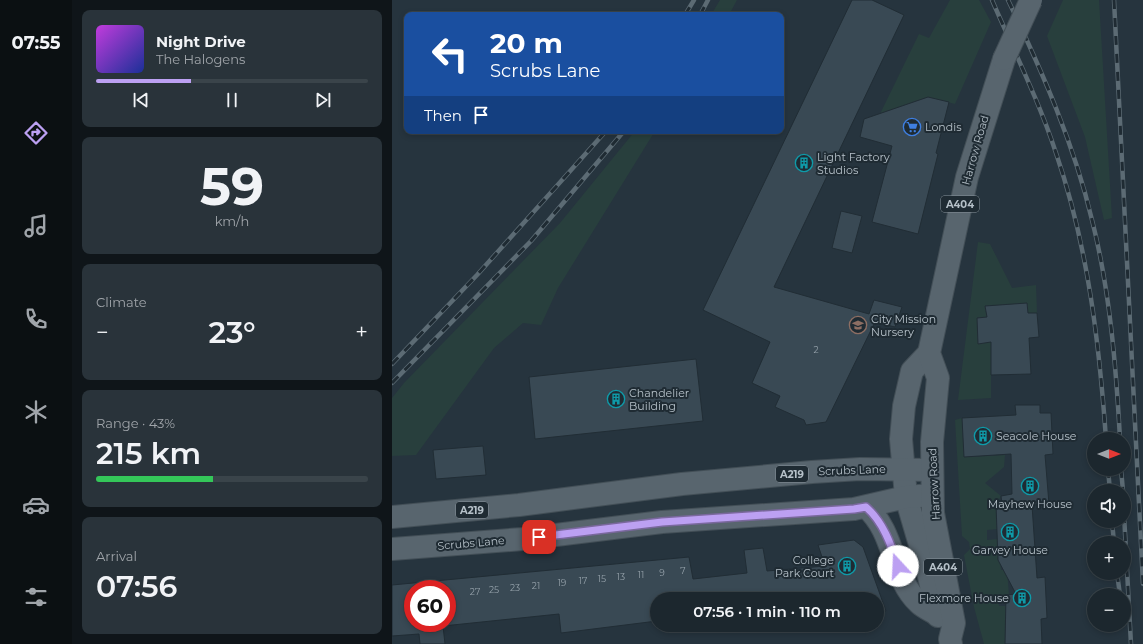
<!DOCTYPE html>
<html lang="en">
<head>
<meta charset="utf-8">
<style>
	:root { --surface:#1c272e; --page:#29333a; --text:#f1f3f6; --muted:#a0a5aa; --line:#3a444a; --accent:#bca0f2 }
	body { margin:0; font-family:Montserrat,sans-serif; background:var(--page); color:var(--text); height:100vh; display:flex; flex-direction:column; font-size:15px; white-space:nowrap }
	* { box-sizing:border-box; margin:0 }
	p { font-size:13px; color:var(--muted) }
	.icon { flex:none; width:22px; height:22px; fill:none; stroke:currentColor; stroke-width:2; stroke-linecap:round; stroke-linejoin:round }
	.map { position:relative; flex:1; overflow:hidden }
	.details { display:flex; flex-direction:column; gap:10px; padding:10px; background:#0f1519; width:320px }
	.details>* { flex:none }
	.top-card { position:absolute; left:12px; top:12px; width:380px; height:122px; border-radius:8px; box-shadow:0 2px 6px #0003,0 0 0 1px var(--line); background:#1a4fa0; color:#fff; overflow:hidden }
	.needle { width:26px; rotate:90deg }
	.tools { position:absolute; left:695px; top:432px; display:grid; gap:8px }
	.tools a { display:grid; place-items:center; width:44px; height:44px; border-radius:50%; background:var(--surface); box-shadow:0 2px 6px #0003,0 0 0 1px var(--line); font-size:20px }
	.speed { position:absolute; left:12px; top:580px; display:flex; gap:8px; font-size:20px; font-weight:700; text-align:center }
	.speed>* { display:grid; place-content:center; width:52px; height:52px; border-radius:50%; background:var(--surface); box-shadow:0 2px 6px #0003,0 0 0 1px var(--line); line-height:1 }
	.speed .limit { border:6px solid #d22; background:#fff; color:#111 }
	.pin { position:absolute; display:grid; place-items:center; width:34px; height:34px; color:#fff; margin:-17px; border-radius:8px; box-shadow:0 2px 6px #0006 }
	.me { position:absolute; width:44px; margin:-22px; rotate:340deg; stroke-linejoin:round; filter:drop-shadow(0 0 3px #0008) }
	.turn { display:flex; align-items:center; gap:14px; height:84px; padding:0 20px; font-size:18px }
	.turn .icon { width:52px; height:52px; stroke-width:2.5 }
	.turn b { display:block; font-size:28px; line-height:34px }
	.then { display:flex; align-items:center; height:38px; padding:0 20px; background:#0003; gap:8px; font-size:15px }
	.big { font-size:30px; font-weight:600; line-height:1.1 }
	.details .tile { flex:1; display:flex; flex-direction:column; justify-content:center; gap:6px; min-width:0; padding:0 14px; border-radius:8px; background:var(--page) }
	.details .dial { align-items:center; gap:0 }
	.dial b { font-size:52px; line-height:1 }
	.song { display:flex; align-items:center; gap:12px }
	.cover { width:48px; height:48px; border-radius:6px; background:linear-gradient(135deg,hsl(290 70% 55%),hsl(230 70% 35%)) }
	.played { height:4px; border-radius:2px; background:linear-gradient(90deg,var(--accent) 35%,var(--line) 35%) }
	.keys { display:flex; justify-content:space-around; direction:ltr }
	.heat { display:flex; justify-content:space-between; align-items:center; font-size:22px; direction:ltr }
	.charge { height:6px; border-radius:3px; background:linear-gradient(90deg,#34c759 43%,var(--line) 0) }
	.trip { position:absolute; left:258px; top:592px; width:234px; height:40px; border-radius:20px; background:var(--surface); box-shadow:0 2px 6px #0003,0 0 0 1px var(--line); font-weight:600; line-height:40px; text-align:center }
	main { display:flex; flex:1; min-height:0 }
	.dock { display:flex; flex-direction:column; width:72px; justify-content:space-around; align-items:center; background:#0b1012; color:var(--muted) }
	.dock .icon { width:28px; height:28px }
	.dock .selected { color:var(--accent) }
	.dock b { font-size:18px; color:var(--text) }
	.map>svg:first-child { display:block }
</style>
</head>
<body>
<main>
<nav class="dock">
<b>07:55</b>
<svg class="icon selected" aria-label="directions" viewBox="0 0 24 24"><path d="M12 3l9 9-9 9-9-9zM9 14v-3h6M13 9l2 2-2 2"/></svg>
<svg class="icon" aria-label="music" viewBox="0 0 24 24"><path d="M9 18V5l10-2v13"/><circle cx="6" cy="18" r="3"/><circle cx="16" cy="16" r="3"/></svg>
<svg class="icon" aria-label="phone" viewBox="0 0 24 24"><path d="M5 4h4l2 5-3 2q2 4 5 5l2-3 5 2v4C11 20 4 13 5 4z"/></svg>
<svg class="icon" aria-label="climate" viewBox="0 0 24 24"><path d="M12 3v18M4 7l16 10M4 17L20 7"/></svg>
<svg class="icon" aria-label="car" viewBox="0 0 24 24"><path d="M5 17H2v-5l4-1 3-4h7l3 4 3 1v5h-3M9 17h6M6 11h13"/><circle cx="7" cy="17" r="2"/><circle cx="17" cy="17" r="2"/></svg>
<svg class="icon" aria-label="filters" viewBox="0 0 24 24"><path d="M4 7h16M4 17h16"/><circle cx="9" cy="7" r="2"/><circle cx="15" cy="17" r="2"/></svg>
</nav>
<section class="details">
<div class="tile">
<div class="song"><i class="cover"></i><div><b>Night Drive</b><p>The Halogens</p></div></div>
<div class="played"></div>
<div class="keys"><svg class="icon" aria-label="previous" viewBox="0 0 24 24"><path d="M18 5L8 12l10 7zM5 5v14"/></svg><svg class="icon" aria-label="pause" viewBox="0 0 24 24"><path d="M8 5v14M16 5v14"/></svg><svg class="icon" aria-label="next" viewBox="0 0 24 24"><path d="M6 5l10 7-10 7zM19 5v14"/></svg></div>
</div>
<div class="tile dial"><b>59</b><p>km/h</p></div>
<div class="tile"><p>Climate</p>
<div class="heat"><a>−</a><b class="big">23°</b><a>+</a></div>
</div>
<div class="tile"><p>Range · 43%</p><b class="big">215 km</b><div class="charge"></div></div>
<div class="tile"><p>Arrival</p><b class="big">07:56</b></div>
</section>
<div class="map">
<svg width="751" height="644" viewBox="0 0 751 644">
	<rect width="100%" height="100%" fill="#26343e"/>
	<g fill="#283f3d">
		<path d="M328 0H345L337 15H319Z"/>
		<path d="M558 0H587L599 22 563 104 536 97 488 114 527 34 537 38Z"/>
		<path d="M671 0H707L720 218 712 220 693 137 655 36Z"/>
		<path d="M243 131H263L166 288 149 325 131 323 102 348 24 455 0 456V398L12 383 168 223Z"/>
		<path d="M586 242 598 244 620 288 644 285 645 313H636L635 303 593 306 595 317 585 318 586 343 611 341 599 356V398L566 400Z"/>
		<path d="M570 418 572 457 613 455 612 467 593 483 609 496 604 505 606 529 595 530V540L606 539 609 570H615L617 595 606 596 607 606H614L613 644H592L582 607 572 555 578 549 577 542 570 536 563 420Z"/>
	</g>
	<g fill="#394954" stroke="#212d35" fill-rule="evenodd">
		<path d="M460 0H480L512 15 382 287 477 314 482 300 510 307 503 327 483 322 434 422 414 425 412 420 383 407 388 396 360 383 378 342 311 310Z"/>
		<path d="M536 97 557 102 544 153 546 154 526 234 480 222 500 146 468 137 472 119Z"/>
		<path d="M449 211 470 216 460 253 440 248Z"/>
		<path d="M635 303 636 313H645L647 337 637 338 639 374 599 375V342L586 344 585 318 595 317 593 306Z"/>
		<path d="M304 359 311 421 143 439 137 377Z"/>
		<path d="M623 405H648V413H659L661 454 653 455 657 504 640 505 645 578 653 577 655 618 649 619 650 644H613L614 595 624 594 606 560 604 504H610L609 496 620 494 619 454 572 457 570 418 624 415Z"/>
		<path d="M91 446 94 475 44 479 41 450Z"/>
		<path d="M462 540 471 547 494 611 485 612V599H265V621L169 633 167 614 51 626 53 644H28L27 634 0 636V585L297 557 301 579 355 573 352 550 371 548 375 571 433 566 426 545ZM21 589H55V623H21Z"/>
	</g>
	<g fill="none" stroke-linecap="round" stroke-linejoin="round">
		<defs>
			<g id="major">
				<path d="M537 353 520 371 512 406 509 439 514 497 536 572 546 616"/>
				<path d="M474 507C504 533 499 577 527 603 532 608 540 611 546 615"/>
				<path d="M0 517 127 505 290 484 420 472 468 469 539 470"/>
				<path d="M0 549 131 539 270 522 462 509 514 497 540 495"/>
				<path d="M559 644 558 639 562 623 541 513 540 442 546 378 537 353 575 177 612 59"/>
			</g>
		</defs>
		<use href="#major" stroke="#434f57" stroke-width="24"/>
		<use href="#major" stroke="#58656e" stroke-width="22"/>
		<defs>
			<g id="rail">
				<path d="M600 0C622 51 647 101 664 153 696 247 707 341 714 439"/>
				<path d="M616 0C650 71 682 144 700 220 718 291 724 366 728 439"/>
				<path d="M722 0 751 584"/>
				<path d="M293 15 302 0"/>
				<path d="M308 15 316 0"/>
				<path d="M0 364 85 275 214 131"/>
				<path d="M0 383 139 241 232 131"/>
				<path d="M716 469 718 491"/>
				<path d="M729 469 731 491"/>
				<path d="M732 514 739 644"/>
				<path d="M720 521 722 543"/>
				<path d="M725 573 728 595"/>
			</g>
		</defs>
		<use href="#rail" stroke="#5c6b74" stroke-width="4.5"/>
		<use href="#rail" stroke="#1f2b33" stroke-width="3" stroke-dasharray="9" stroke-linecap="butt"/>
		<defs>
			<path id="major-bridge" d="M612 59 639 0"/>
		</defs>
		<use href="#major-bridge" stroke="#434f57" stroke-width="24" stroke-linecap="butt"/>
		<use href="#major-bridge" stroke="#58656e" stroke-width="22"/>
	</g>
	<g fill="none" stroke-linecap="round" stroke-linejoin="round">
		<defs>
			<path id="route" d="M147 537 270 522 462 509 474 507C491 522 499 544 506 566"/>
		</defs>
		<use href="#route" stroke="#7a689d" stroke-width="10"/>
		<use href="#route" stroke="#bca0f2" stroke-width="7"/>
	</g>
	<defs>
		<symbol id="supermarket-ring" viewBox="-11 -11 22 22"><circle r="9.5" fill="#1f2b33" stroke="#3f7fe0" stroke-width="1.5"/><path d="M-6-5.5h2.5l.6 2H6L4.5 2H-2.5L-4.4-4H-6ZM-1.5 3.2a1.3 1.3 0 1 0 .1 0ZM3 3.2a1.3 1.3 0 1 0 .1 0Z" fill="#3f7fe0"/></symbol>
		<symbol id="building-ring" viewBox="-11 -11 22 22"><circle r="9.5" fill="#1f2b33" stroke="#0f9aa8" stroke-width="1.5"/><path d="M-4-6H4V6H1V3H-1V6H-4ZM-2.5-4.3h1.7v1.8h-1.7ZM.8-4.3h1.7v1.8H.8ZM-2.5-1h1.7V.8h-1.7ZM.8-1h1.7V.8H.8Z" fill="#0f9aa8"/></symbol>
		<symbol id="school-ring" viewBox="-11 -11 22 22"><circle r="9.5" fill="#1f2b33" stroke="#8d6e63" stroke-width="1.5"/><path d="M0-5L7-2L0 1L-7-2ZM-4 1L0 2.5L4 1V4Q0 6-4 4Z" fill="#8d6e63"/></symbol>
	</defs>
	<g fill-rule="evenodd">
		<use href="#supermarket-ring" x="510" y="117" width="20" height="20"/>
		<use href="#building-ring" x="402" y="153" width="20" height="20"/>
		<use href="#school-ring" x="456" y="315" width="20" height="20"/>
		<use href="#building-ring" x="214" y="389" width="20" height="20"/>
		<use href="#building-ring" x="581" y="426" width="20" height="20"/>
		<use href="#building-ring" x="628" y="476" width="20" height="20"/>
		<use href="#building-ring" x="608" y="522" width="20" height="20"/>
		<use href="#building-ring" x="445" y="556" width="20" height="20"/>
		<use href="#building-ring" x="620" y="588" width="20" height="20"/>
	</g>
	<g text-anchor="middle" stroke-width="4" stroke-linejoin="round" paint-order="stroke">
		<g font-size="9" fill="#95a1aa">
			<text x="424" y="353">2</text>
			<text x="291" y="574">7</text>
			<text x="270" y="576">9</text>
			<text x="249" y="578">11</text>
			<text x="229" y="580">13</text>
			<text x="210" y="582">15</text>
			<text x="191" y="584">17</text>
			<text x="170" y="586">19</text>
			<text x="144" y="589">21</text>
			<text x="123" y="591">23</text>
			<text x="102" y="593">25</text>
			<text x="83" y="595">27</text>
		</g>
		<g fill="#1f2b33" stroke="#89949c" stroke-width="1">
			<rect x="549" y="196" width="38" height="16" rx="3"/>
			<rect x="384" y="466" width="32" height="16" rx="3"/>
			<rect x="64" y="502" width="32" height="16" rx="3"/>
			<rect x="532" y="559" width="38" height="16" rx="3"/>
		</g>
		<g font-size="10" font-weight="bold" fill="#b6c1c9">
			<text x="568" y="208">A404</text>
			<text x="400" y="478">A219</text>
			<text x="80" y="514">A219</text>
			<text x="551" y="571">A404</text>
		</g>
		<g font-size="11" fill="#b6c1c9" stroke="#1f2b33" text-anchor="start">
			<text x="533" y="131">Londis</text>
			<text x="425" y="161">Light Factory<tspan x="425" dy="13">Studios</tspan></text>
			<text x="479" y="323">City Mission<tspan x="479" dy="13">Nursery</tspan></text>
			<text x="237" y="397">Chandelier<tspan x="237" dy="13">Building</tspan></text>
			<text x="604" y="440">Seacole House</text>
			<text x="638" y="508" text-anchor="middle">Mayhew House</text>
			<text x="618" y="554" text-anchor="middle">Garvey House</text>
			<text x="442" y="564" text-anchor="end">College<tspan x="442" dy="13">Park Court</tspan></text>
			<text x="617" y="602" text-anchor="end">Flexmore House</text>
		</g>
		<g font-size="11" fill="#b6c1c9" stroke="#1f2b33">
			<text transform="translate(583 150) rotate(-74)" y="4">Harrow Road</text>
			<text transform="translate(460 470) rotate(-2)" y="4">Scrubs Lane</text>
			<text transform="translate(542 484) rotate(-93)" y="4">Harrow Road</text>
			<text transform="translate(79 543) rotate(-5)" y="4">Scrubs Lane</text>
		</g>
	</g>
</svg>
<div class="tools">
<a><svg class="needle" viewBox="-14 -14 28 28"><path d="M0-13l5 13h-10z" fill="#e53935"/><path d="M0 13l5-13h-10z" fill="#a0a5aa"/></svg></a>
<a><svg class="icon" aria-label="sound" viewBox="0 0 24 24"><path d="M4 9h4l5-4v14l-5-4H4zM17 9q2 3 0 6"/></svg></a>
<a>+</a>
<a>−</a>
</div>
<div class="speed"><div class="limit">60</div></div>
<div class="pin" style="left:147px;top:537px;background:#d93025"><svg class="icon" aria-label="arrive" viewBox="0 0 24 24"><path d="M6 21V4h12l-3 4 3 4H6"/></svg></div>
<svg class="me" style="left:506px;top:566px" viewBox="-20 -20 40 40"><circle r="19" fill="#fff"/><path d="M0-13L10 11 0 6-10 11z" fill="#bca0f2"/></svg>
<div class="trip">07:56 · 1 min · 110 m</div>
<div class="top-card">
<div class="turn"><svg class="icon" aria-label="left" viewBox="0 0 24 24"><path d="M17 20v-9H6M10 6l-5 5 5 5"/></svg><div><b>20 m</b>Scrubs Lane</div></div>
<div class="then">Then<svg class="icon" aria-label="arrive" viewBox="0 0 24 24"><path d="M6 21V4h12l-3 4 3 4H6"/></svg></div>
</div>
</div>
</main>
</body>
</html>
